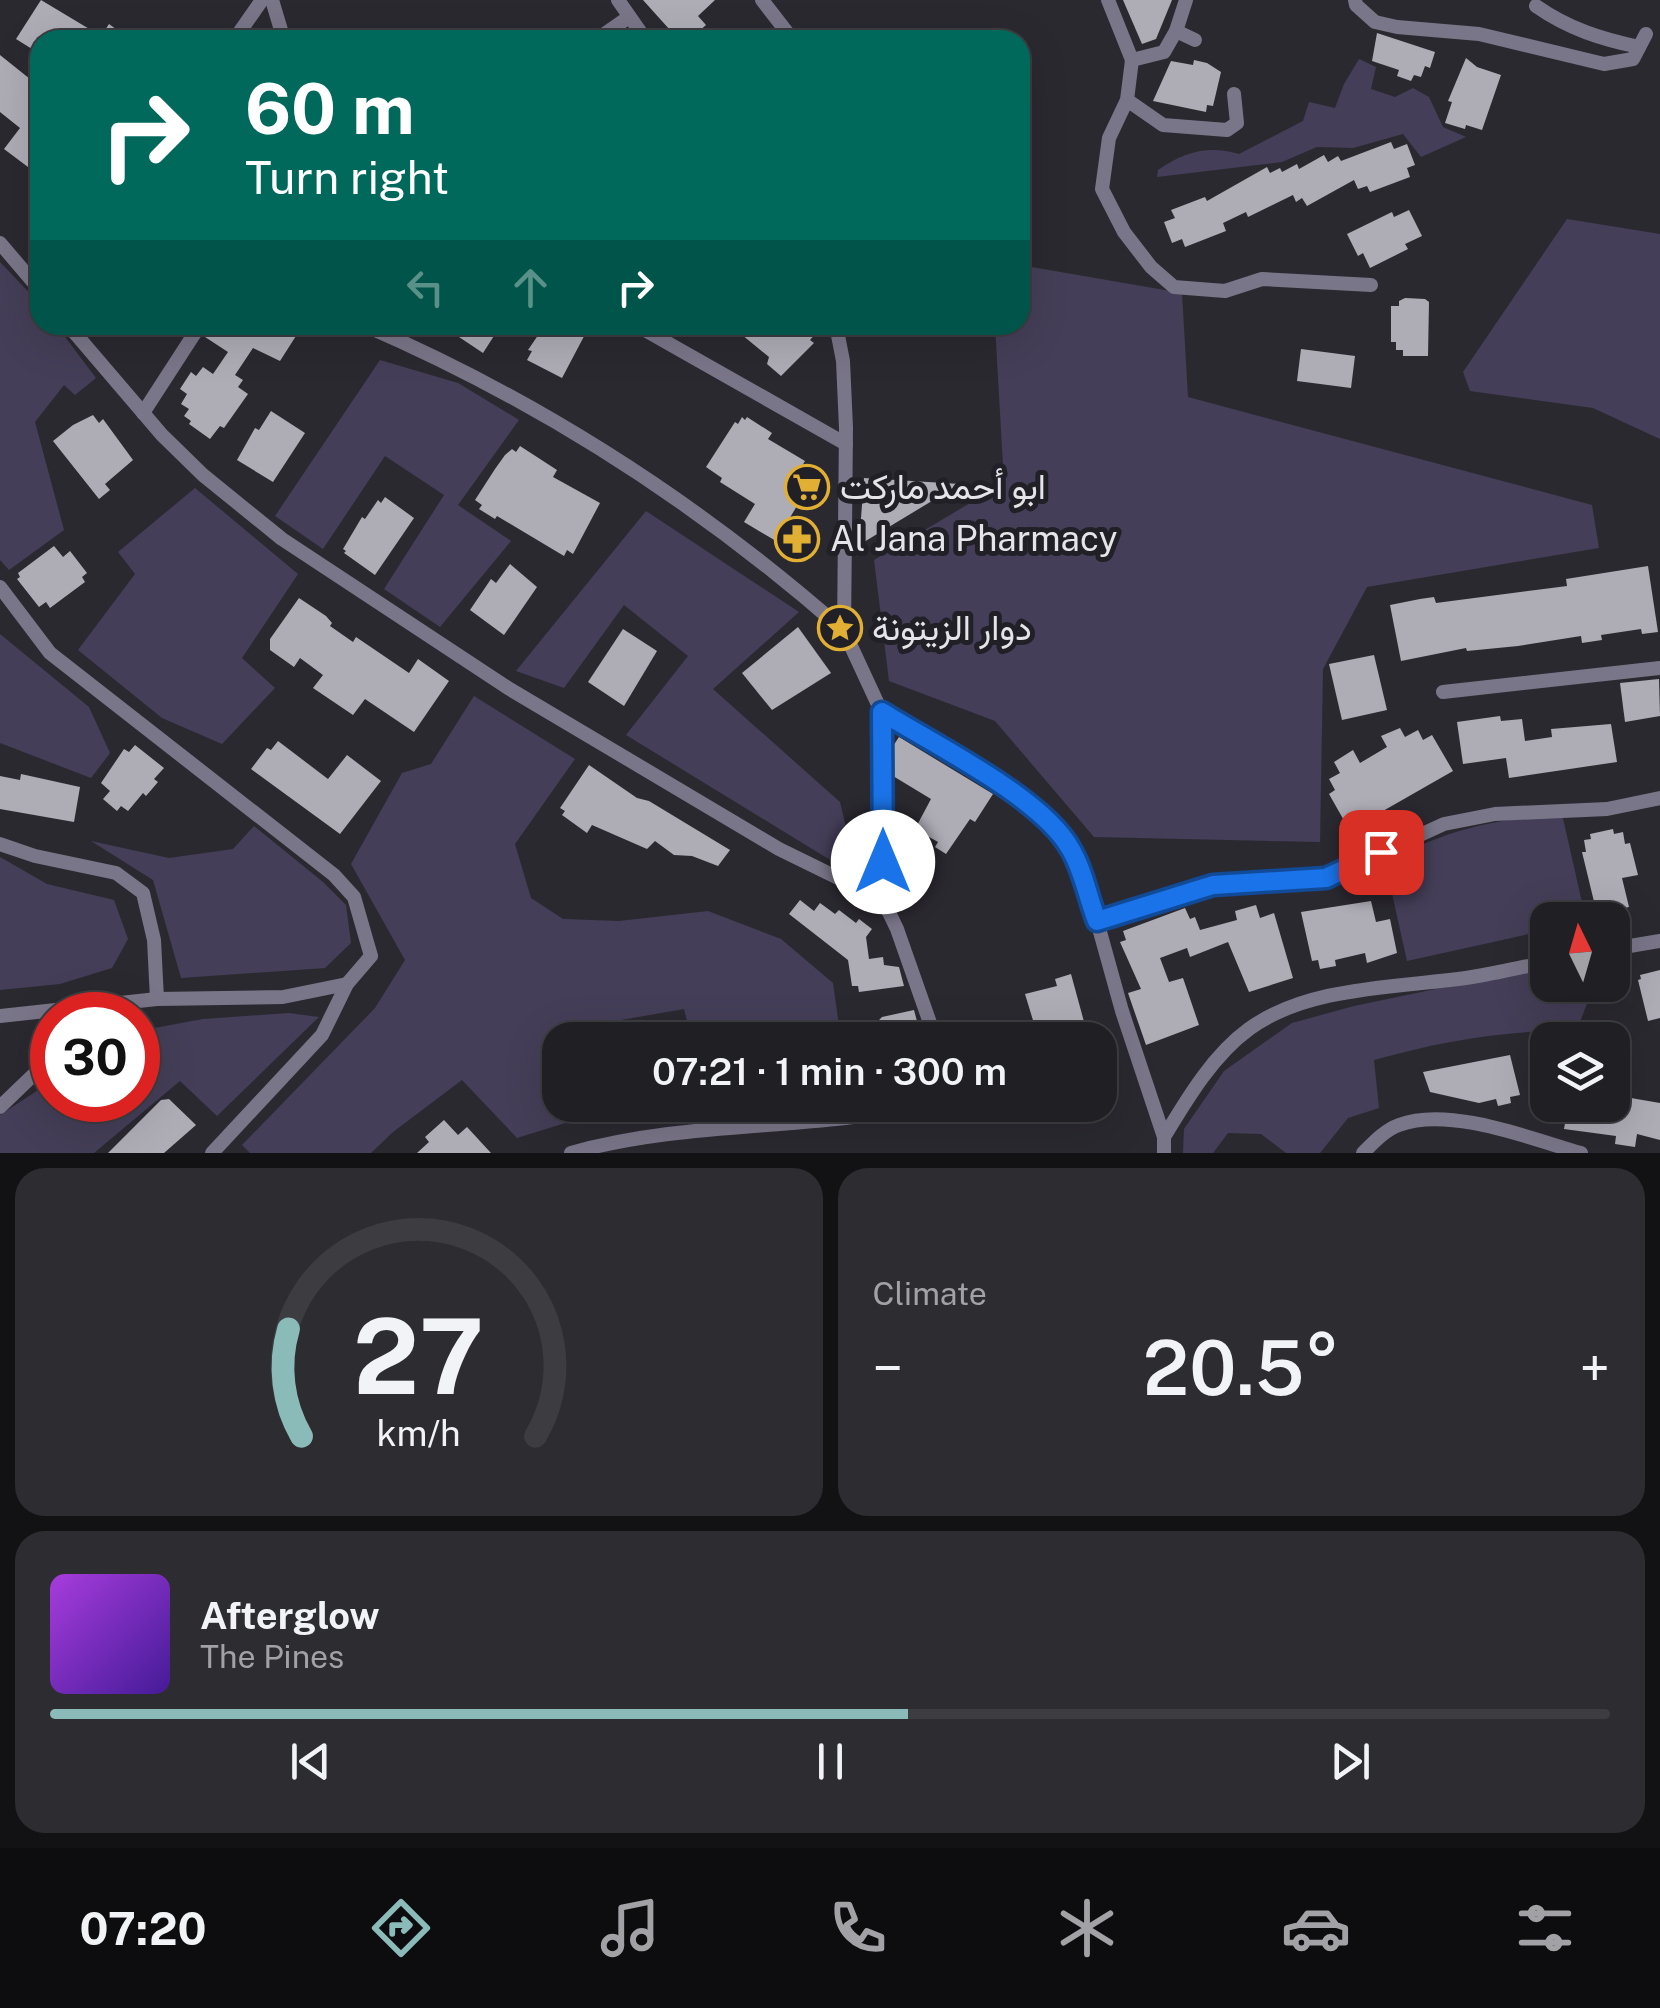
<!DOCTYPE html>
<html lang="en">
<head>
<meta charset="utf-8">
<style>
	:root { --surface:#201f24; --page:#2d2c31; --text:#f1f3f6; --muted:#a2a2a6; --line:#3d3d41; --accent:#8bbbb9 }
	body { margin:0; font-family:"Public Sans",Vazirmatn,sans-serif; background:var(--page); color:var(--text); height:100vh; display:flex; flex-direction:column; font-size:38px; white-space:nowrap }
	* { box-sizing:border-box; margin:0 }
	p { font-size:32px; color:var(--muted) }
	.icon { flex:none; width:55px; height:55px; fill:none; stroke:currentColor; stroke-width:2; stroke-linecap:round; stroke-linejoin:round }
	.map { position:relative; height:1153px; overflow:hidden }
	.side { display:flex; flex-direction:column; gap:15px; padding:15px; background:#121114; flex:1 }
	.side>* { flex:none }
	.banner { position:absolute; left:30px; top:30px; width:1000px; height:305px; border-radius:30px; box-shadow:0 10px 40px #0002,0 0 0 2px var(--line); background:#00695c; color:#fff; overflow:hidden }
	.needle { width:65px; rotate:355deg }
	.buttons { position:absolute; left:1530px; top:902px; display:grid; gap:20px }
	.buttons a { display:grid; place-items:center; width:100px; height:100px; border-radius:20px; background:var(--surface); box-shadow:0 10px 40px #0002,0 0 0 2px var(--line); font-size:50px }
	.speed { position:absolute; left:30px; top:992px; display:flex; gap:20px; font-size:50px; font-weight:700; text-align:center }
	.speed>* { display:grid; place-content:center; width:130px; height:130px; border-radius:50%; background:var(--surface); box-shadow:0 10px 40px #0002,0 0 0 2px var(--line); line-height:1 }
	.speed .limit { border:15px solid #d22; background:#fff; color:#111 }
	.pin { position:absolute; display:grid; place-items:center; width:85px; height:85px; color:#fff; margin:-42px; border-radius:20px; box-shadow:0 5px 15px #0006 }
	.me { position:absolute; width:110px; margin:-55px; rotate:0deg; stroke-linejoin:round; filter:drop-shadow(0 0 8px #0008) }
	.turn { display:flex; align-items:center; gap:35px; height:210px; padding:0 50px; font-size:45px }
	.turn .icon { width:130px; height:130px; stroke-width:2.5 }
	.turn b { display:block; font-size:70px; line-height:85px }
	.lanes { display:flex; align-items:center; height:95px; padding:0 50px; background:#0003; justify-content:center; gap:50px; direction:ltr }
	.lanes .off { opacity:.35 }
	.big { font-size:75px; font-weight:600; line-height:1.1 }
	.side .card { flex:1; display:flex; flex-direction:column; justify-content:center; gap:15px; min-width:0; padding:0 35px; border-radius:30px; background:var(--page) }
	.side .dial { align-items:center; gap:0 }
	.dial svg { height:260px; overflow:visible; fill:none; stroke:var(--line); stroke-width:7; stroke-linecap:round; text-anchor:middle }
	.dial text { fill:var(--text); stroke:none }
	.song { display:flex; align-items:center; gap:30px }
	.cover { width:120px; height:120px; border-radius:15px; background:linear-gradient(135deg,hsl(280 70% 55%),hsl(260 70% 35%)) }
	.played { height:10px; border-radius:5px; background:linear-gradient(90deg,var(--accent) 55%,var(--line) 55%) }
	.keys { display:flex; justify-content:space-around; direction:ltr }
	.heat { display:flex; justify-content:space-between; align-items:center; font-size:55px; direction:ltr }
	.side .tiles { flex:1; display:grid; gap:15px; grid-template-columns:1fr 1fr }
	.card:last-child { grid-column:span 2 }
	.trip { position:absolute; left:542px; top:1022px; width:575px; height:100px; border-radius:30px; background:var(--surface); box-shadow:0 10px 40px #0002,0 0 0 2px var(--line); font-weight:600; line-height:100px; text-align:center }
	.tab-bar { display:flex; height:160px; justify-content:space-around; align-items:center; background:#0d0c0e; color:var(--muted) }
	.tab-bar .icon { width:70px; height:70px }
	.tab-bar .selected { color:var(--accent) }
	.tab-bar b { font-size:45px; color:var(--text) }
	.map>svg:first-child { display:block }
</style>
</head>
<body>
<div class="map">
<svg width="1660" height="1153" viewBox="0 0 1660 1153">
	<rect width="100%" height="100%" fill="#2b2930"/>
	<g fill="#443e58">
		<path d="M1359 59 1376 67 1371 89 1395 97 1413 88 1429 97 1443 127 1466 137 1421 157 1403 134 1353 148 1317 147 1282 162 1157 177 1158 170C1184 152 1208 145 1239 154L1303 121 1309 102 1335 108 1344 84Z"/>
		<path d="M1567 219 1660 234V439L1593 408 1470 391 1463 372Z"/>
		<path d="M0 262 40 304V325H56L96 378 75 395 64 385 35 422 64 530 9 570 0 560Z"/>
		<path d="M1020 265 1182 293 1188 397 1592 505 1599 548 1367 587 1323 669 1320 842 1094 837 995 721 889 681 874 560 1004 483 995 325H1020Z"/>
		<path d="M380 360 458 383 519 420 458 505 511 541 440 627 384 589 444 495 385 456 323 549 275 516Z"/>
		<path d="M195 488 298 574 242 658 275 688 222 744 162 718 78 650 135 574 118 552Z"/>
		<path d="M646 511 799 612 713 689 840 802 858 877 626 735 688 656 624 605 564 688 516 671Z"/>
		<path d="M0 634 89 707 110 753 91 778 0 743Z"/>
		<path d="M474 696 575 759 515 844 531 898 563 919 619 921 708 911 781 939 833 983 841 1040H692L684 1009 598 1024 599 1040H560V1105H606L607 1110 517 1138 462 1080 393 1132 371 1153H250L242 1145 375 1008 405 960 351 864 402 773 431 764Z"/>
		<path d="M1562 814 1586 920H1548L1547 930 1407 961 1385 862C1446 830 1494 819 1562 814Z"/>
		<path d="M254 826 323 882 346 905 351 943 325 968 181 978 153 880 91 841 169 858 233 849Z"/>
		<path d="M0 857 47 884 114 900 128 939 112 968 60 984 0 990Z"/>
		<path d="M1547 966 1548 985H1590L1591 993 1577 1030C1503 1031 1445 1040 1374 1060L1379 1108 1348 1118 1320 1153H1286L1261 1134 1228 1133 1213 1153H1183L1184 1129 1224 1071 1292 1023 1354 1006Z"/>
		<path d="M289 1013 319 1017 217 1116 180 1081 94 1153H0V1115L52 1081V1100H138V1031L203 1019Z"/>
	</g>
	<g fill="#aeacb5">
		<path d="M41 0 101 36 109 24 131 40H40V54L16 39Z"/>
		<path d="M643 0H715L698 16 706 25 689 40H679Z"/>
		<path d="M1123 0H1172L1156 39 1142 44Z"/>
		<path d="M1377 33 1435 52 1430 68 1425 66 1421 77 1414 75 1411 81 1397 76 1399 70 1372 61Z"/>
		<path d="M0 55 40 87V176L4 149 20 128 0 112Z"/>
		<path d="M1466 58 1477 67 1501 75 1482 130 1466 125 1465 129 1445 123 1452 102 1448 101Z"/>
		<path d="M1194 60 1207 63 1221 72 1213 106 1207 105 1206 112 1153 101 1171 61 1193 65Z"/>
		<path d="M1391 142 1394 149 1407 144 1415 165 1407 168 1410 177 1370 192 1367 186 1358 189 1354 180 1307 206 1302 198 1296 202 1293 195 1248 217 1246 212 1223 223 1226 231 1185 247 1182 239 1172 243 1164 222 1175 218 1171 210 1205 197 1207 201 1267 167 1270 173 1280 168 1282 172 1297 164 1299 169 1324 155 1328 162 1338 156 1341 161Z"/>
		<path d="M1409 210 1422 236 1405 244 1408 249 1370 268 1363 253 1358 256 1347 234 1392 212 1394 217Z"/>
		<path d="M1405 298 1425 299 1429 302 1428 356H1403V350H1396V342H1391V306H1399V301Z"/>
		<path d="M210 325H303L280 361 253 348 235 375 243 380 238 387 248 394 224 428 220 426 210 439 189 424 191 421 184 416 189 409 181 404 187 394 180 389 191 372 196 376 203 367 213 374 228 352 205 337Z"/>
		<path d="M458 325H501L483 353 453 333Z"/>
		<path d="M545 325H590L562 378 527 360 532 351 528 350Z"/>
		<path d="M730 325H809L817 332 810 340 814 343 781 376 767 364 769 357Z"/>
		<path d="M1301 349 1355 356 1351 388 1297 381Z"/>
		<path d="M271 411 305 433 273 482 237 460 255 428 259 430Z"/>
		<path d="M93 415 99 423 103 419 133 460 105 484 110 490 99 499 53 441 73 425Z"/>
		<path d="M742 417 745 420 747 417 772 433 768 439 805 461 802 466 816 474 776 541 744 522 755 504 720 482 722 478 706 467 735 422 738 424Z"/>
		<path d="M520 446 557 470 553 477 600 503 573 554 567 550 564 556 497 516 495 519 479 509 482 505 475 500 495 469 505 455 512 449 516 452Z"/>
		<path d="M864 478 960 484 859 545Z"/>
		<path d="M385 497 414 518 375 575 344 553 346 551 343 549 362 517 365 519 378 500 381 503Z"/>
		<path d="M54 546 63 557 70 551 87 573 82 577 85 582 50 608 46 602 39 607 17 579 20 577 18 573Z"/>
		<path d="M510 564 537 587 504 635 470 610 491 579 496 583Z"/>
		<path d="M1648 566 1658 632 1642 634 1641 629 1601 635 1602 640 1582 643 1581 636 1518 646 1467 651 1466 648 1401 661 1390 605 1420 599 1434 597 1436 603 1567 586 1566 579Z"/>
		<path d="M299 598 326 616 332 623 330 626 353 642 356 637 409 673 418 659 449 681 414 732 365 699 353 715 313 688 323 675 300 658 294 667 270 650V639Z"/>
		<path d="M798 627 831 673 772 710 742 673Z"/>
		<path d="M623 629 657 651 624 706 588 682Z"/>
		<path d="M1374 655 1387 710 1342 720 1329 664Z"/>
		<path d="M1659 679 1660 716 1625 722 1620 683Z"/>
		<path d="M1500 716 1501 721 1522 719 1525 741 1552 737 1551 729 1611 724 1617 762 1509 778 1506 758 1463 764 1457 722Z"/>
		<path d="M1400 728 1405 737 1418 730 1423 740 1432 735 1453 771 1355 827 1351 820 1346 824 1329 794 1335 790 1329 779 1340 773 1334 762 1353 750 1360 763 1387 747 1381 736Z"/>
		<path d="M899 737 993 794 975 822 970 819 946 854 935 847 938 842 915 829 931 799 893 776V746Z"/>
		<path d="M278 741 328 779 347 755 381 781 340 834 251 769 267 748 271 750Z"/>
		<path d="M135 745 164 768 154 779 158 782 146 796 143 793 128 811 121 806 117 811 103 799 110 791 101 783 124 749 129 752Z"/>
		<path d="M589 765 637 798 649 801 730 850 718 866 692 856 674 855 655 841 647 849 592 825 587 833 562 815 565 811 560 808Z"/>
		<path d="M21 774 80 787 74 822 0 809V776L20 780Z"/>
		<path d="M1613 829 1614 834 1623 832 1625 844 1630 843 1638 875 1622 878 1629 907 1597 914 1582 852H1586L1584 840 1591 839 1590 834Z"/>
		<path d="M800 900 814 911 820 903 835 914 839 910 856 923 859 919 872 929 866 937 869 959 883 957 884 965 899 967 904 986 859 992 858 986H852L848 960 789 914Z"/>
		<path d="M1371 901 1376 922 1390 919 1397 953 1367 963 1365 953 1335 960 1336 966 1320 969 1318 960 1312 961 1301 912Z"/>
		<path d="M1256 905 1260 918 1274 913 1293 978 1249 992 1228 942 1190 957 1187 948 1160 958 1169 982 1183 978 1199 1025 1146 1045 1128 993 1141 989 1120 942 1126 940 1123 931 1185 908 1190 919 1195 917 1200 930 1237 920 1235 911Z"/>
		<path d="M1660 970V1018L1648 1021 1638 980 1641 979 1640 975Z"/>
		<path d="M1071 974 1089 1040H1039L1025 994 1057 986 1055 979Z"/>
		<path d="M914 1010 922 1040H888L887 1033 882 1034 879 1020 882 1017Z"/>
		<path d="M1510 1055 1520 1095 1510 1097 1511 1103 1498 1106 1496 1099 1479 1103 1430 1092 1423 1072Z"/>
		<path d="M1625 1097 1660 1103V1140L1637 1134 1635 1147 1615 1144 1616 1136 1564 1129 1567 1112 1574 1113 1576 1105H1612V1099L1625 1100Z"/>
		<path d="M169 1099 196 1125 164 1153H108L161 1100Z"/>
		<path d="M444 1120 458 1135 467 1127 491 1153H417L429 1142 425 1137Z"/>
	</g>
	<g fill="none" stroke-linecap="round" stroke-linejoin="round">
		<g stroke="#7a7689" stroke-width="14">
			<path d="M272 0 284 40"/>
			<path d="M618 0 646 40"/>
			<path d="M762 0 793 40"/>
			<path d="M1108 0 1132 60 1127 100 1109 138 1102 189 1124 232 1151 267 1174 287 1225 291 1262 279 1371 285"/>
			<path d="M1355 0 1356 5 1375 22 1397 27 1479 34 1604 64 1633 59 1646 34"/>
			<path d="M1536 6C1569 29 1601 39 1639 47"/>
			<path d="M1176 31 1195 40"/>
			<path d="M234 40 262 0"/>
			<path d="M596 40 629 17"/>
			<path d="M1132 60 1164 52 1176 31 1186 0"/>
			<path d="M1127 100 1163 125 1227 130 1237 123 1234 94"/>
			<path d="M0 243 40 290"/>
			<path d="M68 325 162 435 203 475 282 539 508 688 779 849 883 900 897 929 936 1040"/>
			<path d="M364 325C540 401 701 505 844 631"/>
			<path d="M636 325 846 444"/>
			<path d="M836 325 843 361 846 428 844 631 882 713 883 900"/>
			<path d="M143 413 200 325"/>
			<path d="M0 587 50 653 334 875 354 897 371 956 347 984 322 1035 212 1153"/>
			<path d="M1443 692 1660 668"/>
			<path d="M882 713 1019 798 1046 820 1070 847 1097 921 1122 1011 1164 1137V1153"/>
			<path d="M0 844 35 856 116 873 143 893 154 940 157 999"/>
			<path d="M1097 921 1213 885 1326 878 1444 824 1495 814 1607 809 1660 798"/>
			<path d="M1612 949 1660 941"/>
			<path d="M0 1016 157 999 283 997 347 984"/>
			<path d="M0 1107 52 1057"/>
			<path d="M1164 1137C1187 1099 1213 1055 1249 1029 1309 985 1401 988 1472 977 1497 973 1522 967 1548 962"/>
			<path d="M571 1153C686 1120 810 1131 926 1105"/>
			<path d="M1363 1153C1374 1142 1385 1130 1399 1125 1450 1106 1531 1139 1581 1153"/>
		</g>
	</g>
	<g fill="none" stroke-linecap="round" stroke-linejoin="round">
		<defs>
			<path id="route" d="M883 862 882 712C933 744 1041 797 1070 848 1083 869 1088 898 1097 921L1213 885 1326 878 1381 852"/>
		</defs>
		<use href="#route" stroke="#114b97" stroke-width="25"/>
		<use href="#route" stroke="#1a73e8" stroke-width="18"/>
	</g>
	<defs>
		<symbol id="supermarket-ring" viewBox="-11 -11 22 22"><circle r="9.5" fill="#212026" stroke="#e1af34" stroke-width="1.5"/><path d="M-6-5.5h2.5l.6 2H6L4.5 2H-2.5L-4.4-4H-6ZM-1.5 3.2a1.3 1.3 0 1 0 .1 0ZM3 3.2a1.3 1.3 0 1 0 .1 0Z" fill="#e1af34"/></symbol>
		<symbol id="pharmacy-ring" viewBox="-11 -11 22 22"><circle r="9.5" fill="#212026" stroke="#e1af34" stroke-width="1.5"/><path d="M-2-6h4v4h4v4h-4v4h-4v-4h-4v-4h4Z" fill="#e1af34"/></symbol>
		<symbol id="sight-ring" viewBox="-11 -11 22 22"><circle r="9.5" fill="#212026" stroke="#e1af34" stroke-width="1.5"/><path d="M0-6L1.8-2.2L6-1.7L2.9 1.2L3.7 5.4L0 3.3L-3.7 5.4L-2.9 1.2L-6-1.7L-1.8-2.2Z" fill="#e1af34"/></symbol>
	</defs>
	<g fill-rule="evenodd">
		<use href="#supermarket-ring" x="782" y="462" width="50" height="50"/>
		<use href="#pharmacy-ring" x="772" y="514" width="50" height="50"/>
		<use href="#sight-ring" x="815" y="603" width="50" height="50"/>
	</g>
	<g text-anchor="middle" stroke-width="10" stroke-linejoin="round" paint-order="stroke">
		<g font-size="35" fill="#e5e4e8" stroke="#212026" text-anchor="start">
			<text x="840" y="499">ابو أحمد ماركت</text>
			<text x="830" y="551">Al Jana Pharmacy</text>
			<text x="872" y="640">دوار الزيتونة</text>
		</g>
	</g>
</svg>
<div class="buttons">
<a><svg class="needle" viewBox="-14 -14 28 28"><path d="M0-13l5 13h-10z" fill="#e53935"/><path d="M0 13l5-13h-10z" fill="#a2a2a6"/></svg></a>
<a><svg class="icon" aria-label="layers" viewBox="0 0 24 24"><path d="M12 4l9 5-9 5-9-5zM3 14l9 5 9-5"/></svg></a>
</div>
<div class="speed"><div class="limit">30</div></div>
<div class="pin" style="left:1381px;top:852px;background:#d93025"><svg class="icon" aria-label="arrive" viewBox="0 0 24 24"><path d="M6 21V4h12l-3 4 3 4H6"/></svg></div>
<svg class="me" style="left:883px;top:862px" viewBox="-20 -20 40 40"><circle r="19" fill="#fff"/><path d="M0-13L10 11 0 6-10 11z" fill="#1a73e8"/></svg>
<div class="trip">07:21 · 1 min · 300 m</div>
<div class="banner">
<div class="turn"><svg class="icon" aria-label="right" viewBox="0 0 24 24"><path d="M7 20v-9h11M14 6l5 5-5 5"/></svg><div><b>60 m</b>Turn right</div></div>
<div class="lanes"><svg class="icon off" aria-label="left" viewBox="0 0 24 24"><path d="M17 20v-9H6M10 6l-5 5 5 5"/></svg><svg class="icon off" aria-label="ahead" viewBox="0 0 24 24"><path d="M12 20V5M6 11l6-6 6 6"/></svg><svg class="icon" aria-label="right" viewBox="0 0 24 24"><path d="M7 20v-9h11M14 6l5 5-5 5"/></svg></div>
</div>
</div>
<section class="side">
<div class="tiles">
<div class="card dial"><svg viewBox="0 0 100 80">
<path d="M14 69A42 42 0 1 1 86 69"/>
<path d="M14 69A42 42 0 0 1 10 36" stroke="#8bbbb9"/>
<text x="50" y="56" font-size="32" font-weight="700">27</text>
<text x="50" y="72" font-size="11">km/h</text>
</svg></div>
<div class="card"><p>Climate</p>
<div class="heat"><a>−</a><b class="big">20.5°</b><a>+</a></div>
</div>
<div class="card">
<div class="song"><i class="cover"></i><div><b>Afterglow</b><p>The Pines</p></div></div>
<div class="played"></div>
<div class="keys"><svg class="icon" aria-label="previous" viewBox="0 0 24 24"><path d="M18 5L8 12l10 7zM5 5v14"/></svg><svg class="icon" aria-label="pause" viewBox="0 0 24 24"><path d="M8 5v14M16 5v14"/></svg><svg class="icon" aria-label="next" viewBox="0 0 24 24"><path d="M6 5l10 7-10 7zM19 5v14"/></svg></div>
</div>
</div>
</section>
<nav class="tab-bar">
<b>07:20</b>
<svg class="icon selected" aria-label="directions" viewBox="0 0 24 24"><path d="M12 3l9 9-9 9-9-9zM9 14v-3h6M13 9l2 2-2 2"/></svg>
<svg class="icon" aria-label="music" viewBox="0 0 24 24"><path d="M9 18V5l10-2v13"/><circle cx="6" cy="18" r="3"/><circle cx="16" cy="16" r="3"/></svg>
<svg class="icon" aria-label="phone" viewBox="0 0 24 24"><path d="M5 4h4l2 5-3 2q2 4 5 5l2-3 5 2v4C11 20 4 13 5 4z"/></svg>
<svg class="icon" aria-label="climate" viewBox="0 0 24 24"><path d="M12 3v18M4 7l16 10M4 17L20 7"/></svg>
<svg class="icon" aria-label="car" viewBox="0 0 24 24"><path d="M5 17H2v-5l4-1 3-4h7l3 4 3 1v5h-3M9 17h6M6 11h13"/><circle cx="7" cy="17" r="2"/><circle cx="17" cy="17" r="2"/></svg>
<svg class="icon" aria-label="filters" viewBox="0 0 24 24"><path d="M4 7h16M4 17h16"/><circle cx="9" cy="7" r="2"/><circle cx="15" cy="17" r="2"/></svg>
</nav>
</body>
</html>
